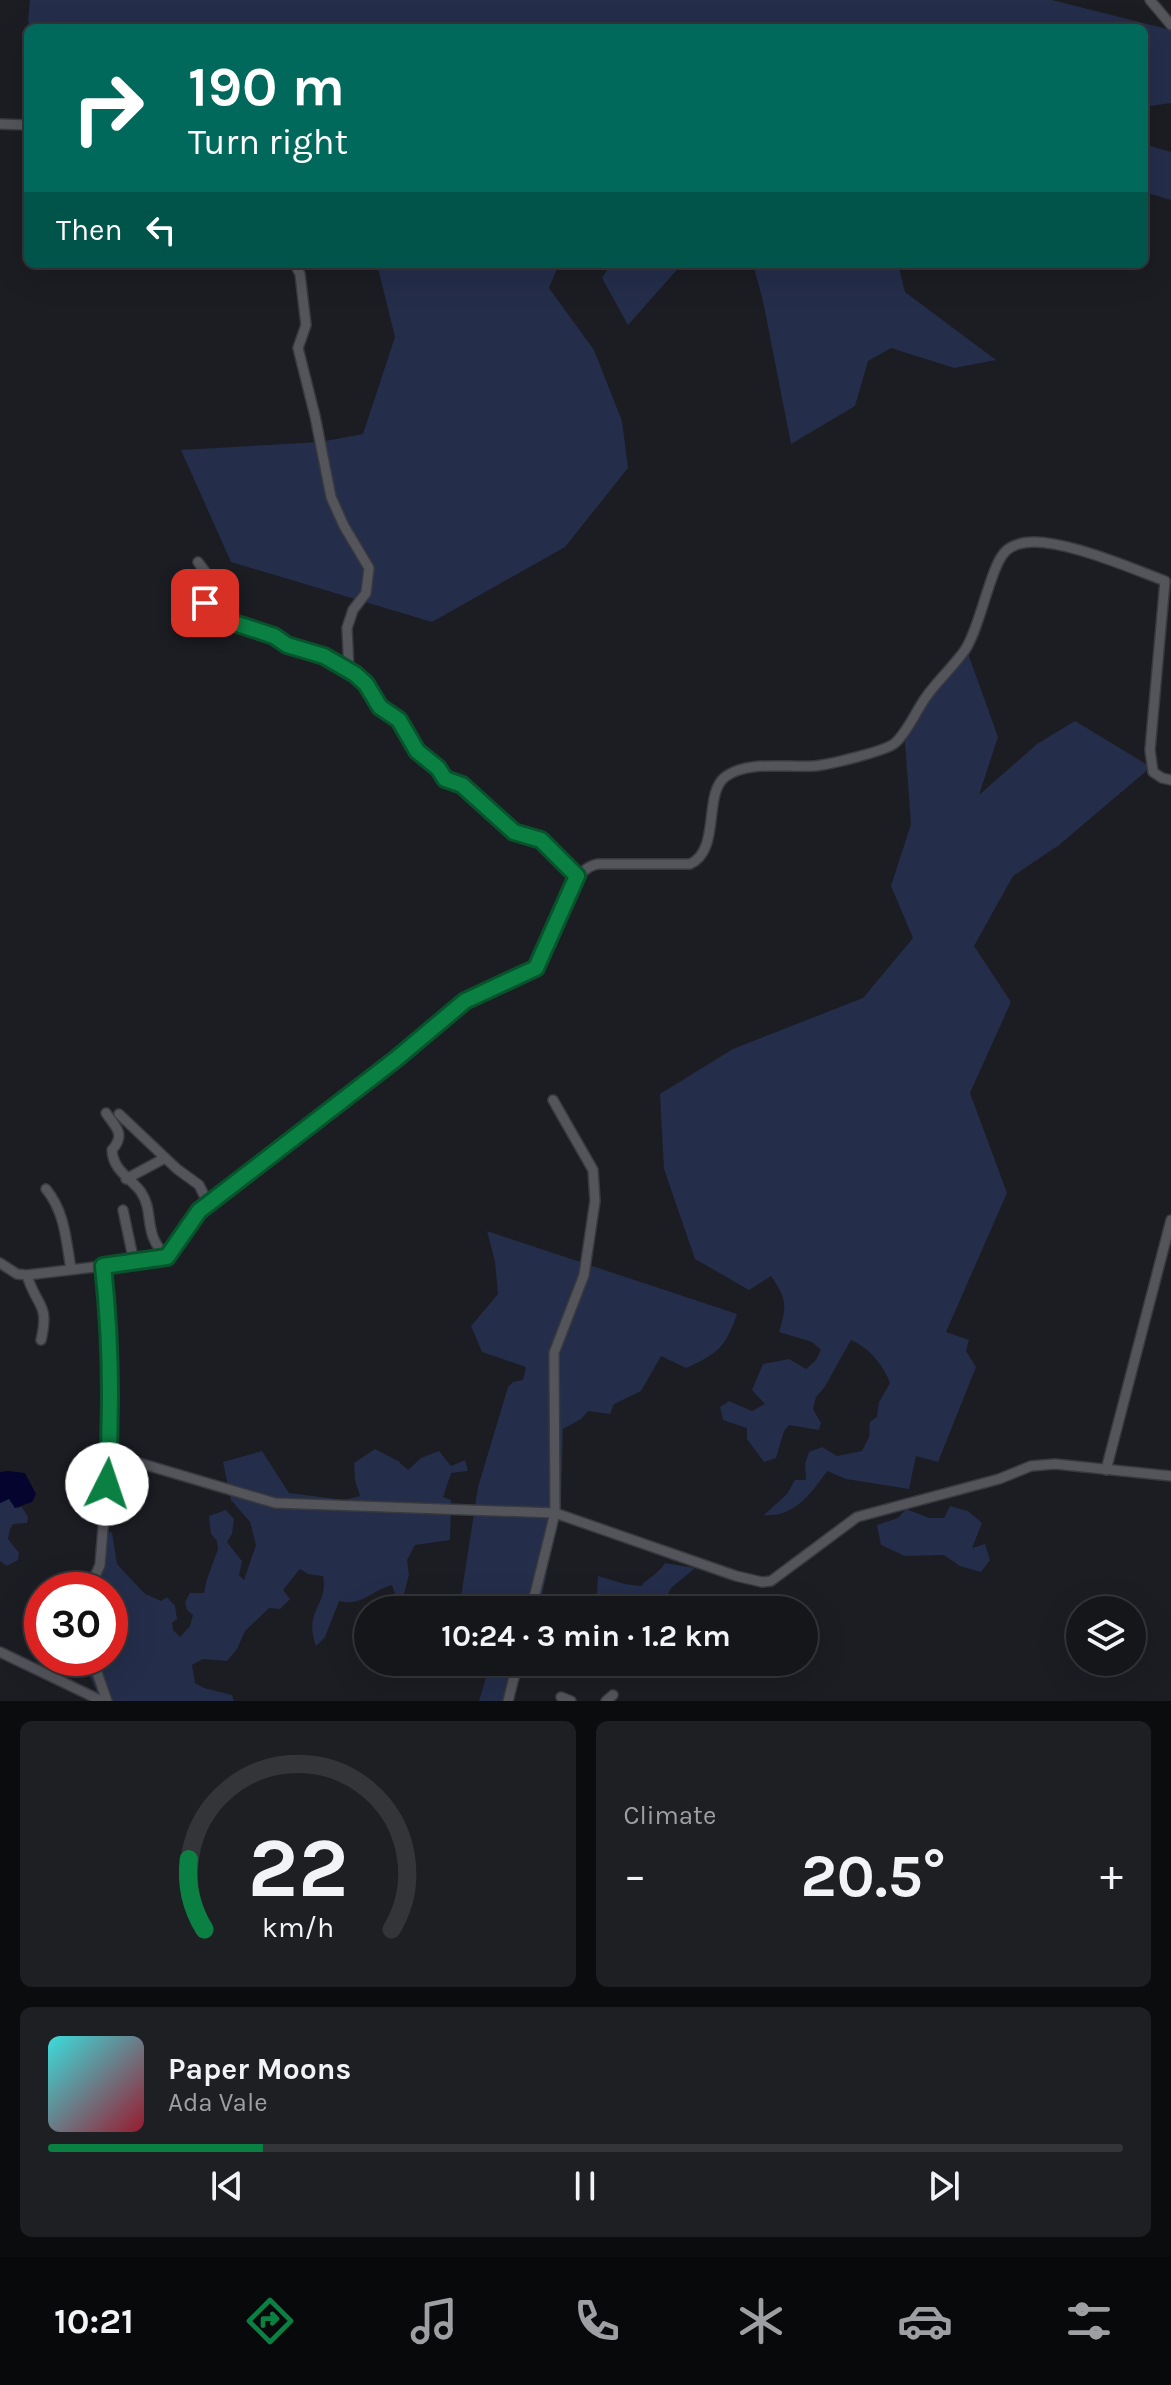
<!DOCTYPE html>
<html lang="en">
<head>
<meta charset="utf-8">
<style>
	:root { --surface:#14161a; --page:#1d1f23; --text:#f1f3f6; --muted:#9d9fa2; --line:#333539; --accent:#0b8043 }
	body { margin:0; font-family:Karla,sans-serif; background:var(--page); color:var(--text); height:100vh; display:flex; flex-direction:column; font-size:30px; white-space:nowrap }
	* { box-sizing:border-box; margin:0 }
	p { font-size:26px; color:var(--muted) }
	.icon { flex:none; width:44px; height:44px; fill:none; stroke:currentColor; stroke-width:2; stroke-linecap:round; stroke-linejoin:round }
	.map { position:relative; height:1701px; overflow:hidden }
	.side { display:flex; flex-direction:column; gap:20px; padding:20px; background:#0b0c0e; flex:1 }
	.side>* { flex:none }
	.hud { position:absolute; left:24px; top:24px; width:1124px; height:244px; border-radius:12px; box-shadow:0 8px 32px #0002,0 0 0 2px var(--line); background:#00695c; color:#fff; overflow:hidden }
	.buttons { position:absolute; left:1066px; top:1596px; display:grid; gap:16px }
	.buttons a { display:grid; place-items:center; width:80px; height:80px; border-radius:50%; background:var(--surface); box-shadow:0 8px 32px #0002,0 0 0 2px var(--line); font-size:40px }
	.speed { position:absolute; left:24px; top:1572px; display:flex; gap:16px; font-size:40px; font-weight:700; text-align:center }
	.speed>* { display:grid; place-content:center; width:104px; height:104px; border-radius:50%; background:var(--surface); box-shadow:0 8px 32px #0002,0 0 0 2px var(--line); line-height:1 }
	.speed .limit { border:12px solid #d22; background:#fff; color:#111 }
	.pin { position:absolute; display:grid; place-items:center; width:68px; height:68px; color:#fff; margin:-34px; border-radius:16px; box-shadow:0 4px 12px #0006 }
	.me { position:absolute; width:88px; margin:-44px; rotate:4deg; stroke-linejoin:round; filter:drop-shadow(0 0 6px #0008) }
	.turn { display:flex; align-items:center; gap:28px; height:168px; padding:0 32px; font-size:36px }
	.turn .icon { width:104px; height:104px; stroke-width:2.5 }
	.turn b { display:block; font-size:56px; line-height:68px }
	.then { display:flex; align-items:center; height:76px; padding:0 32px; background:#0003; gap:16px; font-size:30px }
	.big { font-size:60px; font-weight:700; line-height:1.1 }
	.side .widget { flex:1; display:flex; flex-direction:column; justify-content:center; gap:12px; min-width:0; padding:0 28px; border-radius:12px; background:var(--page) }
	.side .dial { align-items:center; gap:0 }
	.dial svg { height:208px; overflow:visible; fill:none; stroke:var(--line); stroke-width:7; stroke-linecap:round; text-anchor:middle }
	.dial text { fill:var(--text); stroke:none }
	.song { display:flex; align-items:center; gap:24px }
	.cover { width:96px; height:96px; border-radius:12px; background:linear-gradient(135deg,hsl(180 70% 55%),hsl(350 70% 35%)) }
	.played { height:8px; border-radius:4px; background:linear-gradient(90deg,var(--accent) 20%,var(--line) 20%) }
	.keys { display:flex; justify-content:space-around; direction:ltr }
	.heat { display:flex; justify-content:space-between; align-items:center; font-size:44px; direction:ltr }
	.side .tiles { flex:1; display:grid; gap:20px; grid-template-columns:1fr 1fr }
	.widget:last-child { grid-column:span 2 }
	.trip { position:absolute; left:354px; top:1596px; width:464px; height:80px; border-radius:40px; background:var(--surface); box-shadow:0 8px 32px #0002,0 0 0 2px var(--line); font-weight:700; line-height:80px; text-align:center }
	.tab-bar { display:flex; height:128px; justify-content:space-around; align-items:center; background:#08090a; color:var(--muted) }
	.tab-bar .icon { width:56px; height:56px }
	.tab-bar .on { color:var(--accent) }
	.tab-bar b { font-size:36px; color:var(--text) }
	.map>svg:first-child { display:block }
</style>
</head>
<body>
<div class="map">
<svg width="1171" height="1701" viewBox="0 0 1171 1701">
	<rect width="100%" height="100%" fill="#1b1d23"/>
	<g fill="#242d4a">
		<path d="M30 0H1052L1171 30V103L1144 107V28H30L28 20Z"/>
		<path d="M1144 144 1171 152V200L1144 192Z"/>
		<path d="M377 264H559L549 288 594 350 622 421 628 468 565 547 432 622 231 562 181 450 320 442 363 434 395 337Z"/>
		<path d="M611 264H682L628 325 602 278Z"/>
		<path d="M753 264H898L905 292 996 360 954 368 891 348 868 361 855 406 791 444 763 301Z"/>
		<path d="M966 648 998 737 979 795 1037 744 1075 721 1151 767 1059 845 1013 876 974 946 1011 1002 970 1093 1007 1193 946 1332 969 1340 966 1351 976 1367 938 1462 916 1456 909 1489 846 1479 827 1471C812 1493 793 1518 764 1515L787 1494 795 1480H806L805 1464 809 1452 822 1447 837 1456 862 1451 869 1437 870 1422 877 1417 879 1402 890 1383C883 1364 869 1348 851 1340L824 1388 816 1397 813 1409 821 1423 819 1430 789 1425 784 1431 776 1458 764 1462 747 1439V1428L723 1420 720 1407 729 1401 752 1411 765 1404 752 1390 763 1364 789 1359 806 1369 816 1360 821 1350 812 1342 779 1332C787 1306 787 1299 771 1276L749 1290 695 1259 664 1169 660 1094 733 1049 863 998 913 938 891 886 911 824 904 730Z"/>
		<path d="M487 1231 737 1314C726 1347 717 1354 686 1368L661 1356 641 1391 614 1404 610 1414 588 1411 581 1419 563 1429 561 1504 539 1610H459L478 1487 508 1387 513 1382 523 1380 526 1367 482 1352 471 1326 498 1294 495 1262Z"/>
		<path d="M375 1449 398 1461 408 1470 421 1458 439 1451 451 1466 465 1460 468 1471 451 1473 443 1497 451 1500 450 1540 415 1545 407 1560 409 1575 400 1609 392 1585C371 1591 361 1607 339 1601L325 1637 316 1646C303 1610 329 1605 323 1576L308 1574 300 1569 283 1590 290 1599 280 1609 269 1608 245 1631 237 1649 227 1661 203 1659 192 1665 195 1683 204 1688 232 1695 234 1701H101L82 1658H110V1590H80L93 1572 98 1535 112 1532 117 1564 145 1594 161 1601 167 1597 175 1606 177 1619 172 1623 173 1630 180 1637 190 1626 193 1615 187 1610 185 1602 190 1593H204L207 1579 218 1549 217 1541 211 1534 209 1516 226 1510 234 1519 232 1534 227 1542 242 1561 239 1575 244 1580 256 1545 250 1522 231 1500 223 1462 262 1451 289 1493 344 1500 360 1496 355 1480 354 1463Z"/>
		<path d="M9 1498 15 1508 22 1507 28 1517 27 1523 13 1524 10 1529 8 1539 19 1553 18 1560 7 1566 0 1561V1503Z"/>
		<path d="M950 1506 968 1511 982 1523 972 1548 985 1544 990 1560 981 1572 960 1566 944 1555 905 1556 881 1545 877 1525 898 1518 906 1509 929 1518H944Z"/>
		<path d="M665 1563 695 1568 671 1588 660 1610H608L596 1606 598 1576 625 1584 641 1586C649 1577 659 1573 665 1563Z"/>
		<path d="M484 1662H525L506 1701H479L489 1668Z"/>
	</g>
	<path fill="#04042f" d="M8 1471 25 1473 36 1494 32 1502 15 1508 9 1499 0 1503V1472Z"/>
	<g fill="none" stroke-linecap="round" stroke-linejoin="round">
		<defs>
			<g id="minor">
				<path d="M1150 0 1171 25"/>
				<path d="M0 124 28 125"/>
				<path d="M295 264 300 274 306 325 298 348 315 416 331 497 344 526 369 568 366 593 353 610 347 628 349 670"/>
				<path d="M198 562 207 574 206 612 274 636 287 645 324 656 355 674 366 684 380 707 399 720 417 751 438 768 448 781 462 785 514 832 541 840 577 876"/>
				<path d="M106 1113C116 1128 126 1134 112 1150 113 1171 131 1178 141 1192 155 1213 142 1234 167 1257"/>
				<path d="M119 1114 177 1169 199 1185 207 1201 201 1209"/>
				<path d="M126 1179 165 1158"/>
				<path d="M46 1189C65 1212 66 1240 71 1269"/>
				<path d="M123 1210 134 1262"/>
				<path d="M0 1263 17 1274 27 1275 103 1266 109 1325 112 1417 100 1565 89 1590"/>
				<path d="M103 1266 167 1257 199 1211 396 1059 465 1001 536 968C556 944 564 869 598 864H690C721 850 703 794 725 777 747 760 788 768 814 766 828 765 886 751 895 743 908 731 916 711 926 697 937 681 953 667 965 650 978 630 986 589 997 565 1002 554 1007 547 1019 544 1051 533 1133 569 1165 581L1150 750 1153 772 1162 778 1171 780"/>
				<path d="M27 1275C36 1307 50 1302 41 1340"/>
				<path d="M109 1454 275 1503 555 1513 736 1576 762 1582 771 1581 857 1517 999 1479 1031 1466 1055 1464 1171 1476"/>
				<path d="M1106 1470 1171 1220"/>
				<path d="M531 1610 555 1513 554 1353 584 1275 595 1201 593 1170 553 1100"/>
				<path d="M0 1652 102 1701"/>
				<path d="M92 1658 107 1701"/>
				<path d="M561 1697 571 1701"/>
				<path d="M508 1701 518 1662"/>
				<path d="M606 1701 613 1695"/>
			</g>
		</defs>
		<use href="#minor" stroke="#393a3f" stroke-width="12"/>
		<use href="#minor" stroke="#53555b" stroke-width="9"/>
	</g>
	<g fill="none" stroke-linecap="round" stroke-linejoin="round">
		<defs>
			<path id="route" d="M107 1484C112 1411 111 1339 103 1266L167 1257 199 1211 396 1059 465 1001 536 968 577 876 541 840 514 832 462 785 445 779 438 768 417 751 399 720 380 707 366 684 355 674 324 656 287 645 274 636 210 615 206 612 205 603"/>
		</defs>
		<use href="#route" stroke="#07532c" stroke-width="20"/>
		<use href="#route" stroke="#0b8043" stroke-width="14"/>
	</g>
</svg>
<div class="buttons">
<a><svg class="icon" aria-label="layers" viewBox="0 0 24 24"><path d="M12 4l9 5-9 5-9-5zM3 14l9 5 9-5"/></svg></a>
</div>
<div class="speed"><div class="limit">30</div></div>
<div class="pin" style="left:205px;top:603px;background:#d93025"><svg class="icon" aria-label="arrive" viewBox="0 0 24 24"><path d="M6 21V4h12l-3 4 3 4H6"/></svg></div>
<svg class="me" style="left:107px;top:1484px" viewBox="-20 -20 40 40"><circle r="19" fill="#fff"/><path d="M0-13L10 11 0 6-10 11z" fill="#0b8043"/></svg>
<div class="trip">10:24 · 3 min · 1.2 km</div>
<div class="hud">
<div class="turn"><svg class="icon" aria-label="right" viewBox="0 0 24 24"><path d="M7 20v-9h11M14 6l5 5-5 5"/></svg><div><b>190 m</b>Turn right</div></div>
<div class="then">Then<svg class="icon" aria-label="left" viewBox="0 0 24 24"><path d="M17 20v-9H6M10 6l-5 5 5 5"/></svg></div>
</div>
</div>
<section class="side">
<div class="tiles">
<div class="widget dial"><svg viewBox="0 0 100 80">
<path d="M14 69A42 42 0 1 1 86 69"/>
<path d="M14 69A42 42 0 0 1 8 42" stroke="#0b8043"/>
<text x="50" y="56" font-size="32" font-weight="700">22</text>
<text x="50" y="72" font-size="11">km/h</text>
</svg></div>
<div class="widget"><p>Climate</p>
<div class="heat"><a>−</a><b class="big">20.5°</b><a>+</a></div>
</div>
<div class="widget">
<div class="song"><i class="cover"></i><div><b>Paper Moons</b><p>Ada Vale</p></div></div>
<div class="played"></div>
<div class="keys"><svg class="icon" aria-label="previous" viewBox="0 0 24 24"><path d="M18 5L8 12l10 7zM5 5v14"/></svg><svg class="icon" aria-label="pause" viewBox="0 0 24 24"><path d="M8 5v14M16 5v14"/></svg><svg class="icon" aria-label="next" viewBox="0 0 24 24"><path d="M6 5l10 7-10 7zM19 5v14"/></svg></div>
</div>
</div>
</section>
<nav class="tab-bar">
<b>10:21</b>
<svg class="icon on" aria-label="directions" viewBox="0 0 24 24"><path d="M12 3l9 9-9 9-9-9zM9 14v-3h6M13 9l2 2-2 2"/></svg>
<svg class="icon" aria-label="music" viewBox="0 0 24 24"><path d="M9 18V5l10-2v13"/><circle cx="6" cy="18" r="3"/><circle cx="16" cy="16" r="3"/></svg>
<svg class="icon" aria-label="phone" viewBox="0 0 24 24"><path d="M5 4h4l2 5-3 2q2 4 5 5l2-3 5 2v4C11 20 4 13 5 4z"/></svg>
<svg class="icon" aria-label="climate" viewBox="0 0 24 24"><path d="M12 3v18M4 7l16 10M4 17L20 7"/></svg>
<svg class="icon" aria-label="car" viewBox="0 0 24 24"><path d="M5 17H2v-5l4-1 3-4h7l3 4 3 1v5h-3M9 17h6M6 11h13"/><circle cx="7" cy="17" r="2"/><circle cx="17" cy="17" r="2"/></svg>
<svg class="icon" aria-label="filters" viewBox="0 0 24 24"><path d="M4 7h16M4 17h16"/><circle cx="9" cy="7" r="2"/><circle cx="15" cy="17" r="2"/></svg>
</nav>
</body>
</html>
